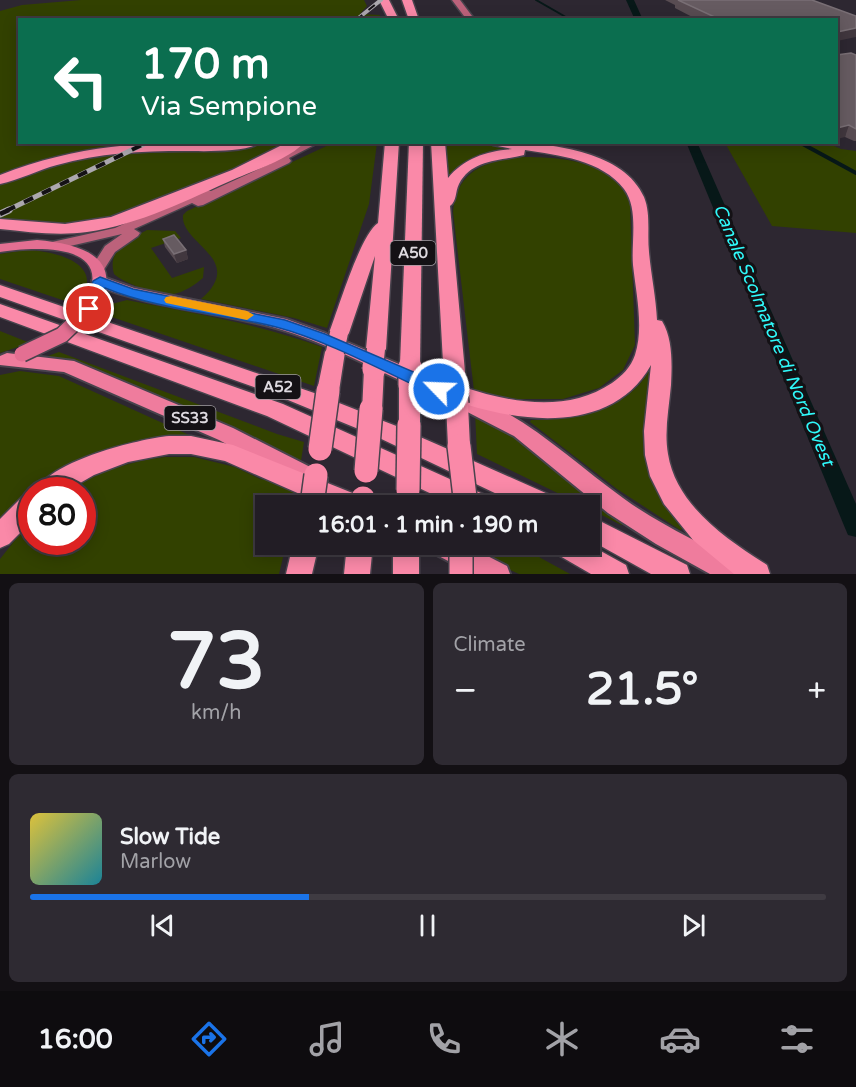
<!DOCTYPE html>
<html lang="en">
<head>
<meta charset="utf-8">
<style>
	:root { --surface:#221d25; --page:#2e2a32; --text:#f1f3f6; --muted:#a2a2a7; --line:#3f3b42; --accent:#1a73e8 }
	body { margin:0; font-family:"Varela Round",sans-serif; background:var(--page); color:var(--text); height:100vh; display:flex; flex-direction:column; font-size:22px; white-space:nowrap }
	* { box-sizing:border-box; margin:0 }
	p { font-size:20px; color:var(--muted) }
	.icon { flex:none; width:33px; height:33px; fill:none; stroke:currentColor; stroke-width:2; stroke-linecap:round; stroke-linejoin:round }
	.map { position:relative; height:574px; overflow:hidden }
	.sheet { display:flex; flex-direction:column; gap:9px; padding:9px; background:#131014; flex:1 }
	.sheet>* { flex:none }
	.guide { position:absolute; left:18px; top:18px; width:820px; height:126px; border-radius:0px; box-shadow:0 3px 15px #0003,0 0 0 2px var(--line); background:#0b6e4f; color:#fff; overflow:hidden }
	.speed { position:absolute; left:18px; top:477px; display:flex; gap:12px; font-size:30px; font-weight:700; text-align:center }
	.speed>* { display:grid; place-content:center; width:78px; height:78px; border-radius:50%; background:var(--surface); box-shadow:0 3px 15px #0003,0 0 0 2px var(--line); line-height:1 }
	.speed .limit { border:9px solid #d22; background:#fff; color:#111 }
	.pin { position:absolute; display:grid; place-items:center; width:51px; height:51px; color:#fff; margin:-26px; border:3px solid #fff; border-radius:50%; box-shadow:0 2px 6px #0007 }
	.me { position:absolute; width:66px; margin:-33px; rotate:294deg; stroke-linejoin:round; filter:drop-shadow(0 0 4px #0008) }
	.turn { display:flex; align-items:center; gap:21px; height:126px; padding:0 24px; font-size:27px }
	.turn .icon { width:78px; height:78px; stroke-width:2.5 }
	.turn b { display:block; font-size:42px; line-height:51px }
	.big { font-size:45px; font-weight:700; line-height:1.1 }
	.sheet .card { flex:1; display:flex; flex-direction:column; justify-content:center; gap:9px; min-width:0; padding:0 21px; border-radius:9px; background:var(--page) }
	.sheet .dial { align-items:center; gap:0 }
	.dial b { font-size:78px; line-height:1 }
	.song { display:flex; align-items:center; gap:18px }
	.cover { width:72px; height:72px; border-radius:9px; background:linear-gradient(135deg,hsl(50 70% 55%),hsl(190 70% 35%)) }
	.played { height:6px; border-radius:3px; background:linear-gradient(90deg,var(--accent) 35%,var(--line) 35%) }
	.keys { display:flex; justify-content:space-around; direction:ltr }
	.heat { display:flex; justify-content:space-between; align-items:center; font-size:33px; direction:ltr }
	.sheet .tiles { flex:1; display:grid; gap:9px; grid-template-columns:1fr 1fr }
	.card:last-child { grid-column:span 2 }
	.trip { position:absolute; left:255px; top:495px; width:345px; height:60px; border-radius:0px; background:var(--surface); box-shadow:0 3px 15px #0003,0 0 0 2px var(--line); font-weight:700; line-height:60px; text-align:center }
	.tabs { display:flex; height:96px; justify-content:space-around; align-items:center; background:#0e0c0f; color:var(--muted) }
	.tabs .icon { width:42px; height:42px }
	.tabs .current { color:var(--accent) }
	.tabs b { font-size:27px; color:var(--text) }
	.map>svg:first-child { display:block }
</style>
</head>
<body>
<div class="map">
<svg width="856" height="574" viewBox="0 0 856 574">
	<rect width="100%" height="100%" fill="#2d2731"/>
	<g fill="#324100">
		<path d="M81 0H364L367 6 360 14 380 15 379 20H20V142L162 143C105 146 54 155 0 175V11L22 5Z"/>
		<path d="M271 143H289C232 171 138 221 74 224 49 225 24 221 0 219V185C43 167 87 154 133 151 180 147 225 153 271 143Z"/>
		<path d="M333 143H377L369 204 327 328 294 318 201 299C247 259 180 244 183 215L187 211Z"/>
		<path d="M446 143H478L516 150 468 162 448 177Z"/>
		<path d="M725 143H827L841 149 856 151V233L772 226Z"/>
		<path d="M524 157C563 157 614 161 630 203L635 345 623 370 599 388 563 399H516L474 391 453 212C456 170 487 160 524 157Z"/>
		<path d="M147 230 175 231 181 238 151 248 172 278 204 267 203 278C196 284 183 293 173 294 160 296 123 283 114 274 107 249 128 240 147 230Z"/>
		<path d="M26 250C57 251 109 264 77 305L0 279V254Z"/>
		<path d="M127 300C193 313 259 324 322 347L314 386 100 313 108 305Z"/>
		<path d="M0 331 30 343 0 353Z"/>
		<path d="M59 352 277 434 304 442 300 467 59 359 45 357Z"/>
		<path d="M20 371 59 376 189 435 187 439 67 470 38 490H32L31 495 0 524V375Z"/>
		<path d="M649 371 653 372 645 428 646 460 684 528 680 530 617 489 530 422 531 420C575 420 624 413 649 371Z"/>
		<path d="M475 412 508 430 627 523 621 525 590 509V506L582 505 477 454Z"/>
		<path d="M165 457H194L235 467 260 479 283 482 297 488 293 505 266 506V544L286 545 279 574H0V559L31 520 32 542H82V490H69C99 471 131 461 165 457Z"/>
		<path d="M483 545H517L570 574H519L484 558Z"/>
	</g>
	<g fill="none" stroke-linecap="round" stroke-linejoin="round">
		<path stroke="#071818" stroke-width="2" d="M536 0 571 20"/>
		<path stroke="#071818" stroke-width="4" d="M799 142 856 173"/>
		<g fill="#071818" fill-rule="evenodd">
			<path d="M626 0H634L643 20H635Z"/>
			<path d="M686 142H697L856 504V537L848 535 845 528Z"/>
		</g>
		<defs>
			<g id="secondary">
				<path d="M452 0H460L475 20H467Z"/>
				<path d="M305 142H320L289 158 291 161 289 163 203 205 198 206 192 203 134 229 140 233 138 236 115 252 103 271 98 272 91 268 105 246 122 234 57 249 50 245 52 242 115 228 202 189 211 191 270 164 268 161 270 159Z"/>
			</g>
			<path id="primary" d="M37 240C84 244 128 259 95 313H83L81 309C84 302 89 295 91 288 104 241 26 248 0 252V244Z"/>
			<g id="trunk">
				<path d="M100 276 134 288 286 319 325 333 425 375 428 380 425 385 418 387 411 385C367 366 323 341 276 328 216 311 153 308 94 285L92 281 94 277Z"/>
				<path d="M7 353 74 361 233 428 324 474 327 481 324 488 316 490 308 488 219 440 64 372 0 365V356Z"/>
				<path d="M455 390C521 410 569 459 623 498 660 525 703 544 743 566L746 574H710L656 544 608 513 514 436 448 402 445 397 448 392Z"/>
				<path d="M427 544H464L507 566 510 574H473L431 552Z"/>
			</g>
			<g id="motorway">
				<path d="M379 0H389L399 20H389Z"/>
				<path d="M402 0H412L419 20H409Z"/>
				<path d="M261 142C249 153 202 151 185 151 141 151 99 153 57 165 38 170 19 180 0 184V175C91 139 166 142 261 142Z"/>
				<path d="M288 142H305C289 159 258 169 237 178 189 199 139 225 87 232 58 236 29 232 0 229V219L65 224 111 217 232 170Z"/>
				<path d="M385 142H399L386 349 383 354 376 356 369 354 366 349 375 256 349 333 346 338 339 340 332 338 329 333C338 310 360 235 378 223Z"/>
				<path d="M409 142H423L420 364 417 369 410 371 403 369 400 364Z"/>
				<path d="M431 142H445L448 178C464 158 487 151 512 149L493 145 492 142C538 142 622 147 644 197 651 214 647 234 649 252 651 275 656 297 657 320L662 321C673 339 672 365 671 385 669 408 664 431 668 454 676 505 726 539 767 565L770 574H734L693 540 664 504 650 476 645 455 644 431 651 365C614 431 530 424 468 405L470 446 467 453 460 455 557 498 560 506H522L373 435 271 393 0 297V285L320 395 317 391 325 352 328 347 335 345 342 347 345 352 339 391 336 397 329 399 362 412 364 369 367 364 374 362 381 364 384 369 382 409 379 415 373 417 399 427V385L403 380 413 378 422 373 444 381ZM525 150C558 155 602 160 624 189 639 209 631 242 633 265 636 293 644 328 635 355 631 367 622 376 612 383 567 413 512 403 463 387L466 383 450 206C457 201 455 192 459 184 472 159 501 161 524 155ZM420 389 449 399 446 404 448 446 450 450 411 433 417 431 420 425Z"/>
				<path d="M0 304 283 404 492 498 495 506H457L267 416 0 317Z"/>
				<path d="M169 436H191L233 445 365 498 368 506H327L225 461 191 454H169L128 462 94 475 68 490H37C51 461 138 439 169 436Z"/>
				<path d="M32 493V521L9 544 0 548V519L23 496Z"/>
				<path d="M590 516 687 565 690 574H651L590 540Z"/>
				<path d="M293 544H319L312 574H286Z"/>
				<path d="M347 544H373L370 574H344Z"/>
				<rect x="393" y="544" width="26" height="30"/>
				<path d="M549 544H588L626 565 629 574H591L553 552Z"/>
			</g>
		</defs>
		<use href="#secondary" stroke="#49434d" stroke-width="3"/>
		<use href="#primary" stroke="#49434d" stroke-width="3"/>
		<use href="#trunk" stroke="#49434d" stroke-width="4"/>
		<use href="#motorway" stroke="#49434d" stroke-width="3"/>
		<use href="#secondary" fill="#bc627b" fill-rule="evenodd"/>
		<use href="#primary" fill="#e46f92" fill-rule="evenodd"/>
		<use href="#trunk" fill="#ef7c9d" fill-rule="evenodd"/>
		<use href="#motorway" fill="#fa89a8" fill-rule="evenodd"/>
		<defs>
			<path id="rail-far2" d="M356 20 381 0"/>
			<path id="rail-far1" d="M6 211 148 142"/>
			<path id="rail" d="M0 214 9 210"/>
		</defs>
		<use href="#rail-far2" stroke="#aca8af" stroke-width="4"/>
		<use href="#rail-far1" stroke="#aca8af" stroke-width="5"/>
		<use href="#rail" stroke="#aca8af" stroke-width="7"/>
		<use href="#rail-far2" stroke="#141115" stroke-width="2" stroke-dasharray="8" stroke-linecap="butt"/>
		<use href="#rail-far1" stroke="#141115" stroke-width="4" stroke-dasharray="10" stroke-linecap="butt"/>
		<use href="#rail" stroke="#141115" stroke-width="4.5" stroke-dasharray="14" stroke-linecap="butt"/>
		<defs>
			<path id="primary-bridge" d="M22 354 62 335 89 309"/>
			<g id="motorway-bridge-far1">
				<path d="M335 352 339 333"/>
				<path d="M410 364V368"/>
				<path d="M374 368 376 349"/>
			</g>
			<g id="motorway-bridge">
				<path d="M410 367V385"/>
				<path d="M374 369V367"/>
				<path d="M455 383 457 404"/>
				<path d="M459 446 466 506"/>
				<path d="M320 449 328 391"/>
				<path d="M366 471 371 409"/>
				<path d="M408 490 409 425"/>
				<path d="M313 497 316 475"/>
				<path d="M363 498V506"/>
				<path d="M461 547V574"/>
			</g>
		</defs>
		<use href="#primary-bridge" stroke="#49434d" stroke-width="18" stroke-linecap="butt"/>
		<use href="#motorway-bridge-far1" stroke="#49434d" stroke-width="21" stroke-linecap="butt"/>
		<use href="#motorway-bridge" stroke="#49434d" stroke-width="26" stroke-linecap="butt"/>
		<use href="#primary-bridge" stroke="#e46f92" stroke-width="15"/>
		<use href="#motorway-bridge-far1" stroke="#fa89a8" stroke-width="18"/>
		<use href="#motorway-bridge" stroke="#fa89a8" stroke-width="23"/>
	</g>
	<g fill="#584c52">
		<path d="M665 0H812L837 20H698L675 8V5Z"/>
		<path d="M856 55V141H854L845 137Z"/>
		<path d="M163 239 186 250 188 259 177 263 165 247Z"/>
	</g>
	<g fill="#41373e">
		<path d="M856 28V37L837 41V32Z"/>
		<path d="M849 125 845 137 837 139V128Z"/>
		<path d="M186 250 188 259 177 263 174 254Z"/>
	</g>
	<g fill="#665b61" stroke="#796f75" stroke-width="1.5">
		<path d="M678 0H812L856 16V28L837 32V20H721Z"/>
		<path d="M851 53 856 55V129L849 125 837 128V55Z"/>
		<path d="M174 235 186 250 174 254 163 239Z"/>
	</g>
	<path fill="#1a73e8" stroke="#114b97" stroke-width="1.5" d="M100 277 133 289 285 320 325 334 444 385 447 389 444 394H433C385 372 326 340 276 327 220 313 159 310 105 288L102 300 94 312H84L82 309 88 299 93 281Z"/>
	<path fill="#f59e0b" d="M171 296 247 311 254 315 247 320 166 303 164 300 166 297Z"/>
	<g text-anchor="middle" stroke-width="6" stroke-linejoin="round" paint-order="stroke">
		<g fill="#141115" stroke="#a19da2" stroke-width="1.5">
			<rect x="390.5" y="241" width="45" height="24" rx="4.5"/>
			<rect x="255.5" y="375" width="45" height="24" rx="4.5"/>
			<rect x="164.5" y="406" width="51" height="24" rx="4.5"/>
		</g>
		<g font-size="15" font-weight="bold" fill="#ddd9df">
			<text x="413" y="258">A50</text>
			<text x="278" y="392">A52</text>
			<text x="190" y="423">SS33</text>
		</g>
		<g font-size="18" font-style="italic" fill="#2ff9fa" stroke="#141115">
			<text transform="translate(774 335) rotate(67)" y="6">Canale Scolmatore di Nord Ovest</text>
		</g>
	</g>
</svg>
<div class="speed"><div class="limit">80</div></div>
<div class="pin" style="left:89px;top:309px;background:#d93025"><svg class="icon" aria-label="arrive" viewBox="0 0 24 24"><path d="M6 21V4h12l-3 4 3 4H6"/></svg></div>
<svg class="me" style="left:439px;top:389px" viewBox="-20 -20 40 40"><circle r="17" fill="#1a73e8" stroke="#fff" stroke-width="3"/><path d="M0-11L8 9 0 5-8 9z" fill="#fff"/></svg>
<div class="trip">16:01 · 1 min · 190 m</div>
<div class="guide">
<div class="turn"><svg class="icon" aria-label="left" viewBox="0 0 24 24"><path d="M17 20v-9H6M10 6l-5 5 5 5"/></svg><div><b>170 m</b>Via Sempione</div></div>
</div>
</div>
<section class="sheet">
<div class="tiles">
<div class="card dial"><b>73</b><p>km/h</p></div>
<div class="card"><p>Climate</p>
<div class="heat"><a>−</a><b class="big">21.5°</b><a>+</a></div>
</div>
<div class="card">
<div class="song"><i class="cover"></i><div><b>Slow Tide</b><p>Marlow</p></div></div>
<div class="played"></div>
<div class="keys"><svg class="icon" aria-label="previous" viewBox="0 0 24 24"><path d="M18 5L8 12l10 7zM5 5v14"/></svg><svg class="icon" aria-label="pause" viewBox="0 0 24 24"><path d="M8 5v14M16 5v14"/></svg><svg class="icon" aria-label="next" viewBox="0 0 24 24"><path d="M6 5l10 7-10 7zM19 5v14"/></svg></div>
</div>
</div>
</section>
<nav class="tabs">
<b>16:00</b>
<svg class="icon current" aria-label="directions" viewBox="0 0 24 24"><path d="M12 3l9 9-9 9-9-9zM9 14v-3h6M13 9l2 2-2 2"/></svg>
<svg class="icon" aria-label="music" viewBox="0 0 24 24"><path d="M9 18V5l10-2v13"/><circle cx="6" cy="18" r="3"/><circle cx="16" cy="16" r="3"/></svg>
<svg class="icon" aria-label="phone" viewBox="0 0 24 24"><path d="M5 4h4l2 5-3 2q2 4 5 5l2-3 5 2v4C11 20 4 13 5 4z"/></svg>
<svg class="icon" aria-label="climate" viewBox="0 0 24 24"><path d="M12 3v18M4 7l16 10M4 17L20 7"/></svg>
<svg class="icon" aria-label="car" viewBox="0 0 24 24"><path d="M5 17H2v-5l4-1 3-4h7l3 4 3 1v5h-3M9 17h6M6 11h13"/><circle cx="7" cy="17" r="2"/><circle cx="17" cy="17" r="2"/></svg>
<svg class="icon" aria-label="filters" viewBox="0 0 24 24"><path d="M4 7h16M4 17h16"/><circle cx="9" cy="7" r="2"/><circle cx="15" cy="17" r="2"/></svg>
</nav>
</body>
</html>
